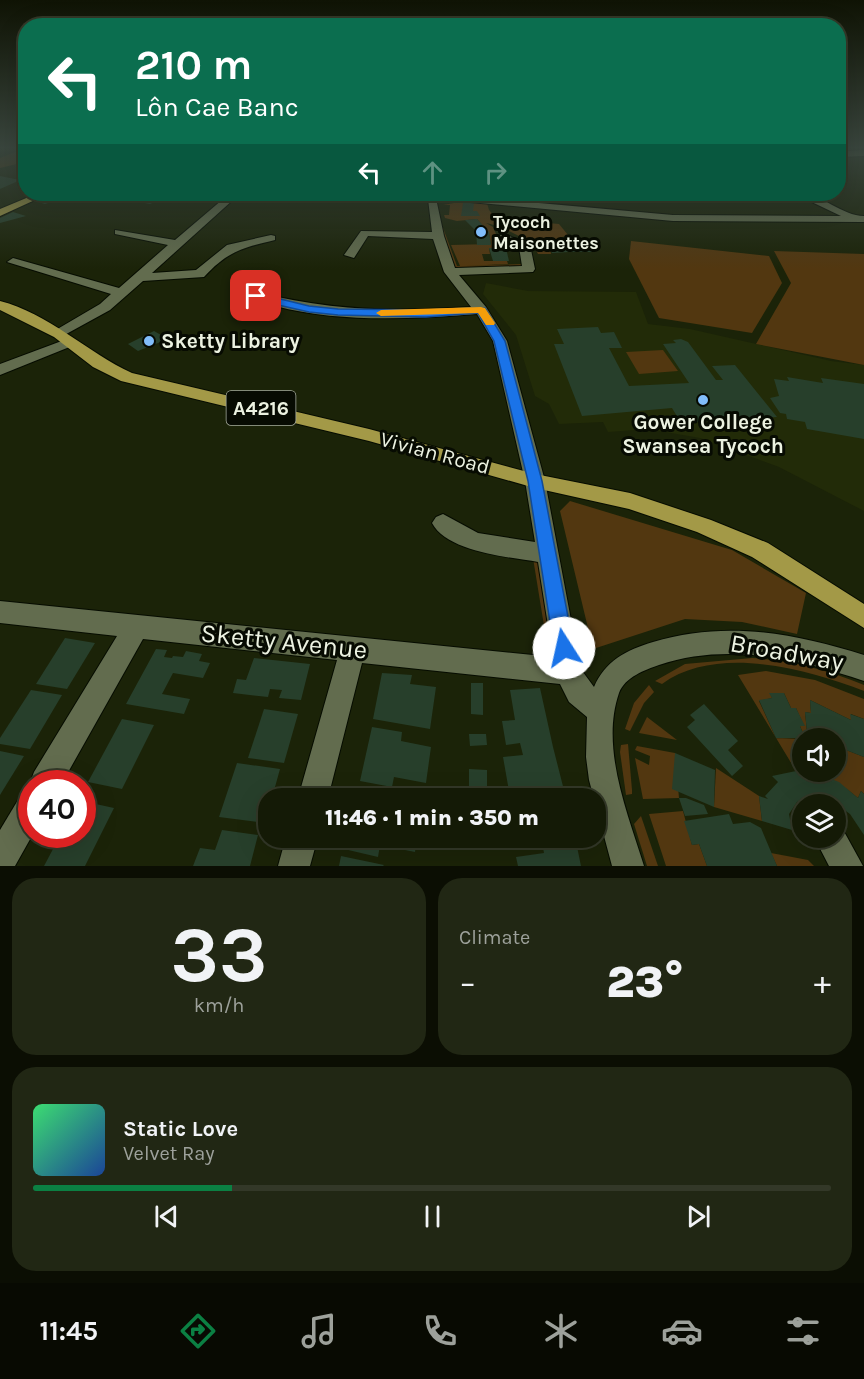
<!DOCTYPE html>
<html lang="en">
<head>
<meta charset="utf-8">
<style>
	:root { --surface:#141a06; --page:#212714; --text:#f1f3f6; --muted:#9da19b; --line:#333828; --accent:#0b8043 }
	body { margin:0; font-family:Karla,sans-serif; background:var(--page); color:var(--text); height:100vh; display:flex; flex-direction:column; font-size:22px; white-space:nowrap }
	* { box-sizing:border-box; margin:0 }
	p { font-size:20px; color:var(--muted) }
	.icon { flex:none; width:33px; height:33px; fill:none; stroke:currentColor; stroke-width:2; stroke-linecap:round; stroke-linejoin:round }
	.map { position:relative; height:866px; overflow:hidden }
	.side { display:flex; flex-direction:column; gap:12px; padding:12px; background:#0b0e03; flex:1 }
	.side>* { flex:none }
	.banner { position:absolute; left:18px; top:18px; width:828px; height:183px; border-radius:24px; box-shadow:0 6px 24px #0002,0 0 0 2px var(--line); background:#0b6e4f; color:#fff; overflow:hidden }
	.fabs { position:absolute; left:792px; top:728px; display:grid; gap:12px }
	.fabs a { display:grid; place-items:center; width:54px; height:54px; border-radius:50%; background:var(--surface); box-shadow:0 6px 24px #0002,0 0 0 2px var(--line); font-size:30px }
	.speed { position:absolute; left:18px; top:770px; display:flex; gap:12px; font-size:30px; font-weight:700; text-align:center }
	.speed>* { display:grid; place-content:center; width:78px; height:78px; border-radius:50%; background:var(--surface); box-shadow:0 6px 24px #0002,0 0 0 2px var(--line); line-height:1 }
	.speed .limit { border:9px solid #d22; background:#fff; color:#111 }
	.pin { position:absolute; display:grid; place-items:center; width:51px; height:51px; color:#fff; margin:-26px; border-radius:12px; box-shadow:0 3px 9px #0006 }
	.me { position:absolute; width:66px; margin:-33px; rotate:350deg; stroke-linejoin:round; filter:drop-shadow(0 0 4px #0008) }
	.turn { display:flex; align-items:center; gap:21px; height:126px; padding:0 18px; font-size:27px }
	.turn .icon { width:78px; height:78px; stroke-width:2.5 }
	.turn b { display:block; font-size:42px; line-height:51px }
	.lanes { display:flex; align-items:center; height:57px; padding:0 18px; background:#0003; justify-content:center; gap:30px; direction:ltr }
	.lanes .off { opacity:.35 }
	.big { font-size:45px; font-weight:800; line-height:1.1 }
	.side .widget { flex:1; display:flex; flex-direction:column; justify-content:center; gap:9px; min-width:0; padding:0 21px; border-radius:24px; background:var(--page) }
	.side .dial { align-items:center; gap:0 }
	.dial b { font-size:78px; line-height:1 }
	.song { display:flex; align-items:center; gap:18px }
	.cover { width:72px; height:72px; border-radius:9px; background:linear-gradient(135deg,hsl(140 70% 55%),hsl(220 70% 35%)) }
	.played { height:6px; border-radius:3px; background:linear-gradient(90deg,var(--accent) 25%,var(--line) 25%) }
	.keys { display:flex; justify-content:space-around; direction:ltr }
	.heat { display:flex; justify-content:space-between; align-items:center; font-size:33px; direction:ltr }
	.side .tiles { flex:1; display:grid; gap:12px; grid-template-columns:1fr 1fr }
	.widget:last-child { grid-column:span 2 }
	.trip { position:absolute; left:258px; top:788px; width:348px; height:60px; border-radius:24px; background:var(--surface); box-shadow:0 6px 24px #0002,0 0 0 2px var(--line); font-weight:800; line-height:60px; text-align:center }
	.dock { display:flex; height:96px; justify-content:space-around; align-items:center; background:#080a02; color:var(--muted) }
	.dock .icon { width:42px; height:42px }
	.dock .active { color:var(--accent) }
	.dock b { font-size:27px; color:var(--text) }
	.map>svg:first-child { display:block }
</style>
</head>
<body>
<div class="map">
<svg width="864" height="866" viewBox="0 0 864 866">
	<rect width="100%" height="100%" fill="#1b2308"/>
	<path fill="#222b08" d="M486 283 528 291 636 292 648 324 690 329 831 361 864 365V511L779 467 700 438 648 429 608 432 603 422 559 424 549 404 535 396 516 335 483 294Z"/>
	<g fill="#523710">
		<path d="M25 148V162L0 168V158Z"/>
		<path d="M448 201 487 203 489 210 496 218 559 224 568 235 552 241 555 247H550L551 254H538C533 240 501 226 486 223L493 227 496 234 493 237 495 246 512 248H489L490 254H482L484 261H507L508 264 465 266 524 264 518 267H455L452 265 441 222 457 266H460L451 245 491 244 489 233 477 219 457 221 445 218 444 215H449L450 205H443L454 203H444Z"/>
		<path d="M631 241 769 256 782 283 752 333 659 318 629 259Z"/>
		<path d="M774 251 864 254V365L756 344 791 283Z"/>
		<path d="M663 350 678 371 639 374 626 352Z"/>
		<path d="M570 501 732 550 806 593 797 634 742 622 685 619 593 649 560 511Z"/>
		<path d="M533 558 539 564 552 638H546Z"/>
		<path d="M752 658C791 660 827 670 864 685V691C807 669 717 644 662 684L655 681 685 664Z"/>
		<path d="M766 671 815 680 864 699V719L851 714V720L810 700 811 713 805 712 807 732 813 735V738H805L800 726H804L796 708H791L784 693H770L772 698 759 701 776 738 802 739V771H836V751L847 756 846 750 864 757V794L861 791 858 798C838 781 822 774 796 771L738 675Z"/>
		<path d="M649 685 654 692 644 703 630 731 625 729 634 703Z"/>
		<path d="M647 717 677 740 639 733Z"/>
		<path d="M628 744 632 790V794L626 795 620 752 621 745Z"/>
		<path d="M637 746 675 753 679 798 643 799 635 758 649 765 650 756 635 750Z"/>
		<path d="M716 768 759 796 762 821 714 807Z"/>
		<path d="M683 811 692 845 699 844 707 866H666L649 814Z"/>
		<path d="M641 816 658 866H647L634 824Z"/>
		<path d="M771 853 808 860 814 866H777Z"/>
	</g>
	<g fill="#273f2b">
		<path d="M0 176 15 179 25 178 0 189Z"/>
		<path d="M57 194 73 195 45 204 38 202Z"/>
		<path d="M154 194 164 198 150 204 139 202Z"/>
		<path d="M463 203H474L473 211H477L480 216H461Z"/>
		<path d="M13 212 26 216 0 223V218Z"/>
		<path d="M477 219 489 232 491 245H477L476 231 465 220Z"/>
		<path d="M589 246 592 252H571L568 247Z"/>
		<path d="M550 247H566L569 252 552 253Z"/>
		<path d="M489 248H506L509 261H493Z"/>
		<path d="M598 327 601 333 614 332 622 348H609L629 386 689 383 663 344 676 343 673 340 681 339 688 342 716 380H723L712 366 735 365 777 417 681 423 672 408 582 416 554 344H564L557 329Z"/>
		<path d="M154 331 168 339 138 351 128 344Z"/>
		<path d="M787 377 823 383 821 378 864 384V439L807 429 805 422 787 419 786 414 780 413 770 398 779 396 774 379 789 381Z"/>
		<path d="M65 638 95 643 67 689 36 684Z"/>
		<path d="M156 649 167 650 164 657 172 658 173 656 183 657 186 651 202 654 199 661 210 663 203 678 173 673 162 694 190 699 184 714 126 704Z"/>
		<path d="M254 658 310 664 301 700 279 698 282 690 270 689 268 697 233 693 237 679 246 680Z"/>
		<path d="M382 673 412 675 410 684 436 687 430 729 373 719Z"/>
		<path d="M471 683H483V715L471 714Z"/>
		<path d="M540 688 553 747 566 798H533L531 788 509 791 503 757 523 755 520 743 506 745 502 721 515 720 510 690Z"/>
		<path d="M31 690 62 695 30 749 0 744V738Z"/>
		<path d="M769 693H784L791 708H796L805 726H800L805 738H776L759 700 772 698Z"/>
		<path d="M810 700 851 720 850 714 864 719V757L846 750 847 756 836 751V738H813V735L807 732 805 712 811 713Z"/>
		<path d="M704 704 738 741 728 750 743 766 732 776 687 727 695 720 690 715Z"/>
		<path d="M264 709 298 714 284 763 248 758Z"/>
		<path d="M122 719 154 725 122 789 88 782Z"/>
		<path d="M372 727 402 732 401 741 431 747 426 783 394 777 392 787 360 781Z"/>
		<path d="M469 734H486L487 745 470 746Z"/>
		<path d="M0 751 24 756 0 795Z"/>
		<path d="M675 753 715 770 714 807 672 789Z"/>
		<path d="M237 763 280 769 272 798H268L265 823 219 817Z"/>
		<path d="M469 769 487 770V798L469 797Z"/>
		<path d="M796 771 816 773 839 782 858 798 861 791 864 794V835L850 814 836 804 823 798 810 797 797 802 789 814 792 830 762 821 759 796 768 799 765 796 778 782 772 776Z"/>
		<path d="M358 787 390 793 389 798H355Z"/>
		<path d="M679 798H686L704 805 708 814 685 816Z"/>
		<path d="M82 801 114 808 85 866H44L61 834H82Z"/>
		<path d="M729 814 733 824 750 822 761 828 777 866H707L699 844 692 845 684 821Z"/>
		<path d="M222 830 258 835 250 866H193L200 848 215 850Z"/>
		<path d="M346 837H417L415 852 380 845 378 857 344 849Z"/>
		<path d="M541 837H575L581 866H518L516 857 544 853Z"/>
		<path d="M341 856 384 865 383 866H339Z"/>
	</g>
	<g fill="none" stroke-linecap="round" stroke-linejoin="round">
		<defs>
			<g id="minor">
				<path d="M864 150V156L838 157V152Z"/>
				<path d="M229 194H440L673 215 841 216 795 194C820 191 841 216 864 216V222L673 221 438 199 437 203 444 236 455 268 522 266 519 247 499 239V235H507L530 245 535 269 533 272 459 275 486 307 507 341 545 481 580 668 594 687C605 661 626 650 653 642 725 620 794 633 864 655V681C797 659 728 642 659 665 645 670 625 677 619 693 600 748 628 814 644 866H612L589 780 586 757 587 717 569 702 560 684 362 663 328 798H298L337 660 143 639 62 783H32V787L30 783 34 772 117 636 0 623V601L553 657 538 562C509 557 447 552 432 523L436 517 443 514 478 533 535 542 525 481 493 341 477 314C410 319 340 323 275 306 266 303 255 302 249 296L256 292C333 311 392 312 471 307L444 272 433 239 368 236 354 258 344 255 361 231 432 232 428 199 292 197 264 201 234 199 152 273 196 270 227 245 271 235 275 236V240C242 248 228 251 204 277L143 281 110 310 59 338 52 334 54 331 100 304 111 294 7 262 13 258 119 288 168 245 115 234V230L175 240Z"/>
				<path d="M67 339 74 343 72 346 0 375V364Z"/>
				<path d="M32 791 33 834 15 866H0V830L21 795Z"/>
				<path d="M836 823 841 826 863 866H829L814 837H836Z"/>
				<path d="M286 837H318L310 866H278Z"/>
			</g>
			<g id="major">
				<path d="M36 194H48L0 216V209Z"/>
				<path d="M0 301C48 313 88 353 132 373L369 429 535 474 630 493 711 520 768 543 864 604V628L752 557 697 532 629 509 535 488 369 441 121 381 93 367 54 337 0 310Z"/>
			</g>
		</defs>
		<use href="#minor" stroke="#060c00" stroke-width="2"/>
		<use href="#major" stroke="#060c00" stroke-width="2"/>
		<use href="#minor" fill="#626c4e" fill-rule="evenodd"/>
		<use href="#major" fill="#a39947" fill-rule="evenodd"/>
	</g>
	<linearGradient id="sky" x2="0" y2="1"><stop stop-color="#0f1304"/><stop offset="0.55" stop-color="#39453d"/><stop offset="1" stop-color="#39453d" stop-opacity="0"/></linearGradient>
	<rect width="864" height="269" fill="url(#sky)"/>
	<path fill="#1a73e8" stroke="#114b97" stroke-width="1.5" d="M256 293 309 306 338 309 426 310 485 308 505 341 542 481 574 648 571 655 564 658 557 655 554 648 528 481 494 341 478 313 426 317 338 315 309 312 252 299V294Z"/>
	<path fill="#f59e0b" d="M481 307 485 308 495 323 494 325H486L478 313 381 316 376 313 381 310Z"/>
	<g fill="#81bdfa" stroke="#070b02" stroke-width="2">
		<circle cx="481" cy="232" r="6"/>
		<circle cx="149" cy="341" r="6"/>
		<circle cx="703" cy="400" r="6"/>
	</g>
	<g text-anchor="middle" stroke-width="6" stroke-linejoin="round" paint-order="stroke">
		<g font-size="18" font-weight="bold" fill="#ecf2e1" stroke="#070b02" text-anchor="start">
			<text x="493" y="228">Tycoch<tspan x="493" dy="21">Maisonettes</tspan></text>
		</g>
		<rect fill="#070b02" stroke="#a7ad9e" stroke-width="1.5" x="226.5" y="391" width="69" height="34" rx="4.5"/>
		<g font-size="20" font-weight="bold" fill="#ecf2e1">
			<text x="261" y="415">A4216</text>
		</g>
		<g font-size="21" font-weight="bold" fill="#ecf2e1" stroke="#070b02" text-anchor="start">
			<text x="161" y="348">Sketty Library</text>
			<text x="703" y="429" text-anchor="middle">Gower College<tspan x="703" dy="24">Swansea Tycoch</tspan></text>
		</g>
		<g font-size="21" fill="#ecf2e1" stroke="#070b02">
			<text transform="translate(435 453) rotate(15)" y="7">Vivian Road</text>
		</g>
		<g font-size="26" fill="#ecf2e1" stroke="#070b02">
			<text transform="translate(284 641) rotate(6)" y="9">Sketty Avenue</text>
			<text transform="translate(787 652) rotate(10)" y="9">Broadway</text>
		</g>
	</g>
</svg>
<div class="fabs">
<a><svg class="icon" aria-label="sound" viewBox="0 0 24 24"><path d="M4 9h4l5-4v14l-5-4H4zM17 9q2 3 0 6"/></svg></a>
<a><svg class="icon" aria-label="layers" viewBox="0 0 24 24"><path d="M12 4l9 5-9 5-9-5zM3 14l9 5 9-5"/></svg></a>
</div>
<div class="speed"><div class="limit">40</div></div>
<div class="pin" style="left:256px;top:296px;background:#d93025"><svg class="icon" aria-label="arrive" viewBox="0 0 24 24"><path d="M6 21V4h12l-3 4 3 4H6"/></svg></div>
<svg class="me" style="left:564px;top:648px" viewBox="-20 -20 40 40"><circle r="19" fill="#fff"/><path d="M0-13L10 11 0 6-10 11z" fill="#1a73e8"/></svg>
<div class="trip">11:46 · 1 min · 350 m</div>
<div class="banner">
<div class="turn"><svg class="icon" aria-label="left" viewBox="0 0 24 24"><path d="M17 20v-9H6M10 6l-5 5 5 5"/></svg><div><b>210 m</b>Lôn Cae Banc</div></div>
<div class="lanes"><svg class="icon" aria-label="left" viewBox="0 0 24 24"><path d="M17 20v-9H6M10 6l-5 5 5 5"/></svg><svg class="icon off" aria-label="ahead" viewBox="0 0 24 24"><path d="M12 20V5M6 11l6-6 6 6"/></svg><svg class="icon off" aria-label="right" viewBox="0 0 24 24"><path d="M7 20v-9h11M14 6l5 5-5 5"/></svg></div>
</div>
</div>
<section class="side">
<div class="tiles">
<div class="widget dial"><b>33</b><p>km/h</p></div>
<div class="widget"><p>Climate</p>
<div class="heat"><a>−</a><b class="big">23°</b><a>+</a></div>
</div>
<div class="widget">
<div class="song"><i class="cover"></i><div><b>Static Love</b><p>Velvet Ray</p></div></div>
<div class="played"></div>
<div class="keys"><svg class="icon" aria-label="previous" viewBox="0 0 24 24"><path d="M18 5L8 12l10 7zM5 5v14"/></svg><svg class="icon" aria-label="pause" viewBox="0 0 24 24"><path d="M8 5v14M16 5v14"/></svg><svg class="icon" aria-label="next" viewBox="0 0 24 24"><path d="M6 5l10 7-10 7zM19 5v14"/></svg></div>
</div>
</div>
</section>
<nav class="dock">
<b>11:45</b>
<svg class="icon active" aria-label="directions" viewBox="0 0 24 24"><path d="M12 3l9 9-9 9-9-9zM9 14v-3h6M13 9l2 2-2 2"/></svg>
<svg class="icon" aria-label="music" viewBox="0 0 24 24"><path d="M9 18V5l10-2v13"/><circle cx="6" cy="18" r="3"/><circle cx="16" cy="16" r="3"/></svg>
<svg class="icon" aria-label="phone" viewBox="0 0 24 24"><path d="M5 4h4l2 5-3 2q2 4 5 5l2-3 5 2v4C11 20 4 13 5 4z"/></svg>
<svg class="icon" aria-label="climate" viewBox="0 0 24 24"><path d="M12 3v18M4 7l16 10M4 17L20 7"/></svg>
<svg class="icon" aria-label="car" viewBox="0 0 24 24"><path d="M5 17H2v-5l4-1 3-4h7l3 4 3 1v5h-3M9 17h6M6 11h13"/><circle cx="7" cy="17" r="2"/><circle cx="17" cy="17" r="2"/></svg>
<svg class="icon" aria-label="filters" viewBox="0 0 24 24"><path d="M4 7h16M4 17h16"/><circle cx="9" cy="7" r="2"/><circle cx="15" cy="17" r="2"/></svg>
</nav>
</body>
</html>
